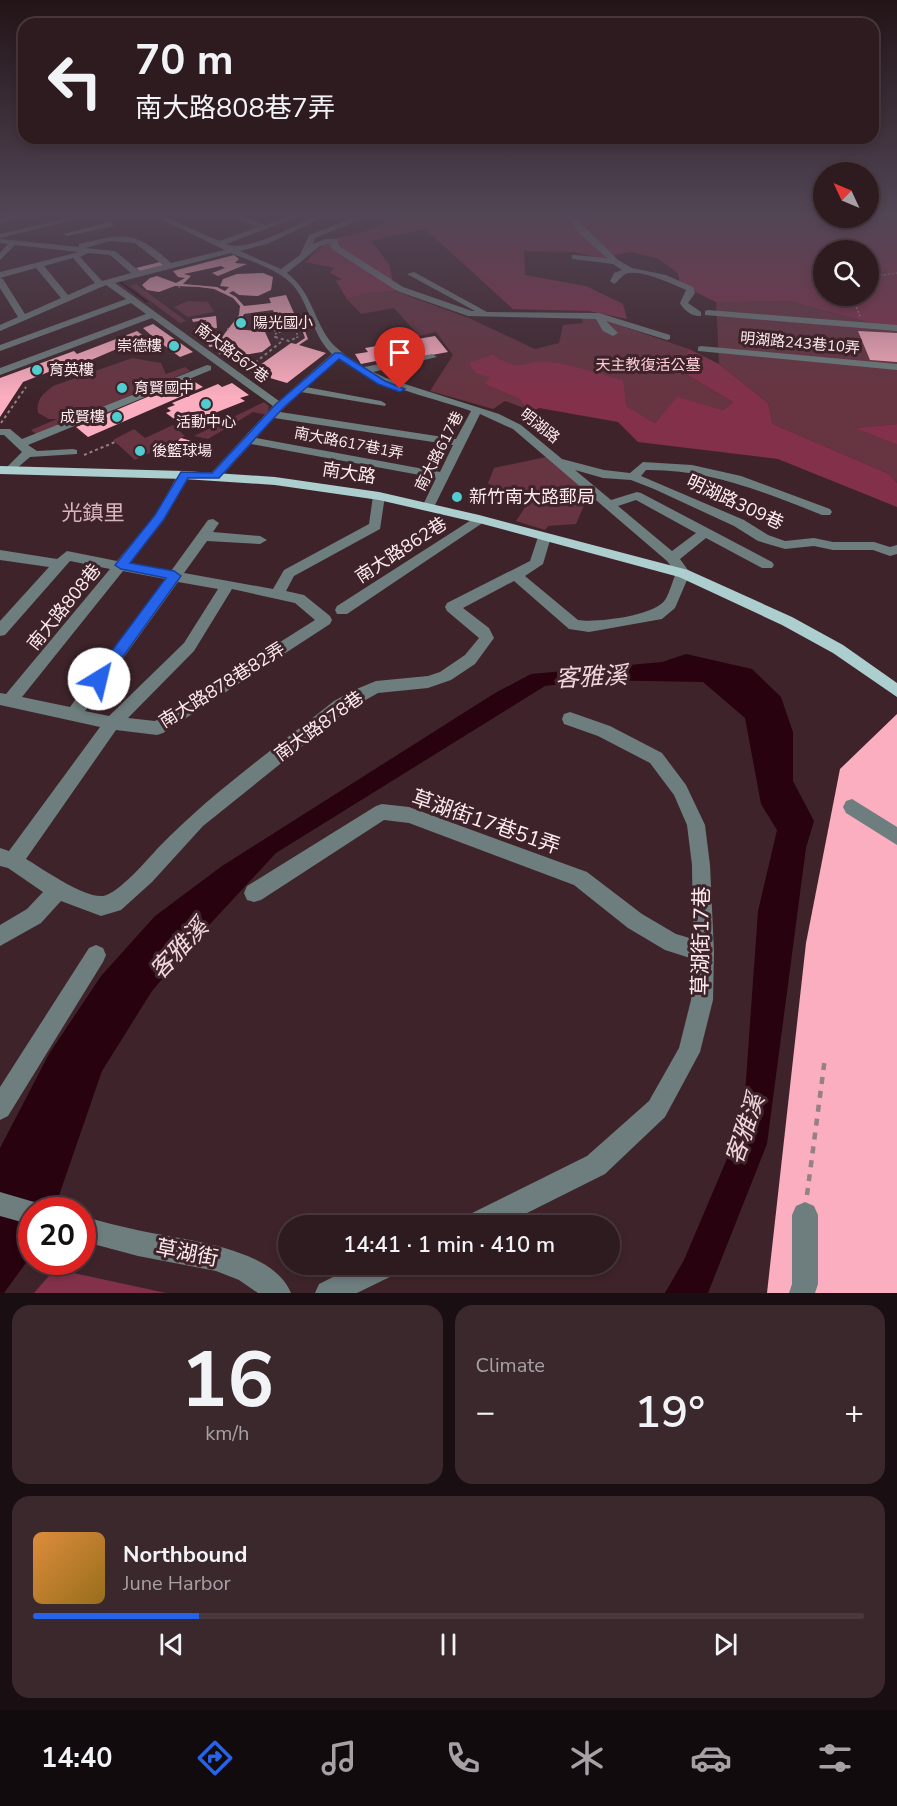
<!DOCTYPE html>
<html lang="en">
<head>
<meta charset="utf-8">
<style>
	:root { --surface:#2e1b20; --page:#3a282d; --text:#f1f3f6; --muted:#a7a1a5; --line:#49393e; --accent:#2563eb }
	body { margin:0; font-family:"Nunito Sans","Noto Sans TC",sans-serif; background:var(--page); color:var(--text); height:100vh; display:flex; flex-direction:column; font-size:22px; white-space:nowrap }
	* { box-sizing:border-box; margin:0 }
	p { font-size:20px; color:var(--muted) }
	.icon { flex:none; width:33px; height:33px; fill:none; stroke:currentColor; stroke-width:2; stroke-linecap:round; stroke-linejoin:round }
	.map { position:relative; height:1293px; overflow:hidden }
	.sheet { display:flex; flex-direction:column; gap:12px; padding:12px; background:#190f12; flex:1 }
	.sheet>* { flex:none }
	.top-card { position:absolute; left:18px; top:18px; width:861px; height:126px; border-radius:18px; box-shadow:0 3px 9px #0003,0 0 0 2px var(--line); background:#2e1b20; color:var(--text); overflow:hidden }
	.needle { width:39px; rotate:314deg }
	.buttons { position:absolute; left:813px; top:162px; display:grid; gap:12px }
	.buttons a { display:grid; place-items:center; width:66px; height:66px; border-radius:50%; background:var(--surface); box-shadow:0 3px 9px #0003,0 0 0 2px var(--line); font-size:30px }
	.speed { position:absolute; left:18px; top:1197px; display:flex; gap:12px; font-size:30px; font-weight:700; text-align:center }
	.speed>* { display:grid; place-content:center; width:78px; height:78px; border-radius:50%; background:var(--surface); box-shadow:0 3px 9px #0003,0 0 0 2px var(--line); line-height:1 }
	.speed .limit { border:9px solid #d22; background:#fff; color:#111 }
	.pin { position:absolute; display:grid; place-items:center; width:51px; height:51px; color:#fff; margin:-62px -26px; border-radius:50% 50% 50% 0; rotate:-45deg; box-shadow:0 0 6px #0007 }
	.pin .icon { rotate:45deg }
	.me { position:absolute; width:66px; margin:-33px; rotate:36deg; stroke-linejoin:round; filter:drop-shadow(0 0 4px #0008) }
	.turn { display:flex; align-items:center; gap:21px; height:126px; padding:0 18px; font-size:27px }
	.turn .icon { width:78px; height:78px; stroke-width:2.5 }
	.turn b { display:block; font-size:42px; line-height:51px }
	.big { font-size:45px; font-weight:600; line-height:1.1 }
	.sheet .tile { flex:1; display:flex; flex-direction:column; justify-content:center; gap:9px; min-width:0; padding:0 21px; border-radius:18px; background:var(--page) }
	.sheet .dial { align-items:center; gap:0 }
	.dial b { font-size:78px; line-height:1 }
	.song { display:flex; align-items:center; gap:18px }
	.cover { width:72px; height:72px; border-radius:9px; background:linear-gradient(135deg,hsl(30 70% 55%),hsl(40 70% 35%)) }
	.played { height:6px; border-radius:3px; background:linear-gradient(90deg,var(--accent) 20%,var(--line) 20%) }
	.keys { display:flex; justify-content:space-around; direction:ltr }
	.heat { display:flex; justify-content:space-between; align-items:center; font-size:33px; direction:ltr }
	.sheet .tiles { flex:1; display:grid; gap:12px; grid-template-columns:1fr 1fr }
	.tile:last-child { grid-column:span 2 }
	.trip { position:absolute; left:278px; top:1215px; width:342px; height:60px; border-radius:30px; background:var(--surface); box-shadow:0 3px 9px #0003,0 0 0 2px var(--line); font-weight:600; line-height:60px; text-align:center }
	.dock { display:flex; height:96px; justify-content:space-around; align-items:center; background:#120b0d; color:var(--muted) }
	.dock .icon { width:42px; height:42px }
	.dock .current { color:var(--accent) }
	.dock b { font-size:27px; color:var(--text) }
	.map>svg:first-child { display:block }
</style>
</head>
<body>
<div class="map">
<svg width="897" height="1293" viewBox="0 0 897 1293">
	<rect width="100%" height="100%" fill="#3e242a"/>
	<g fill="#673441">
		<path d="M812 216H823L868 250H824L767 301H788L897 330V424L856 428 897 445V483L889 474 773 424 768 403 719 364 716 302 680 284 678 273 657 258Z"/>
		<path d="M136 284 186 321 180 323 130 286Z"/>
		<path d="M395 291 471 319 535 349 559 343 563 325 583 323 582 318H598L689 349 677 369 733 402 723 410 677 398 655 423 548 362 521 366 506 363 493 354 490 378 484 384 521 399 524 408 505 401 493 409 430 391 453 355 436 332 419 336 394 308 361 314 347 299 369 293Z"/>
		<path d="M188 301 208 302 214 312 188 317 174 307Z"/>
		<path d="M132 358 161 363 166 374 185 367 190 371 36 434 31 430 57 419H49L38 413C36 399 43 394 53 386Z"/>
		<path d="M264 402 269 406 267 415 253 412 208 439 194 436Z"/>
		<path d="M173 425 185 436 135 460 113 440 134 429 145 438Z"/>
		<path d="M546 457 594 497 586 501 576 524 548 526 545 530 516 521 530 500 495 490 488 483 494 468Z"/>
	</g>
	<g fill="#83314a" fill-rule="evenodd">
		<path d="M432 216H897V330L788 301 716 302 680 284 678 273 657 258 630 252 601 258 574 252 524 251 525 275 586 286 623 304 627 319 589 311 513 309 425 229 371 241 389 264 395 291 369 293 347 299 336 281 342 279 330 273 334 268 306 262C334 229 341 242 374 228 382 225 391 217 400 217 411 217 420 219 432 216ZM824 250H868V296H824Z"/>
		<path d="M689 349 719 364 768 403 773 424 889 474 897 483V507L778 459 638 442 618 422 539 408 528 413 520 399 484 384 490 377 475 373 469 363 493 354C521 375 524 359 550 362 574 365 599 374 623 380L626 406 655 423 677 397 723 410 733 402 677 369Z"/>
		<path d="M897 424V445L855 428Z"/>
		<path d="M55 1269 166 1293H34Z"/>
	</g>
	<path fill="#29020f" d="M686 654 752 669 781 697 793 732V781L814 821 806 848 767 1144 708 1293H665L684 1260 743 1121 758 911 777 830 761 804 745 718 703 682 590 680 545 686 276 853 199 936 152 991 102 1071 54 1210H32L31 1256 4 1293H0V1148L49 1054 101 976 155 916 222 866 495 693 531 674 662 662Z"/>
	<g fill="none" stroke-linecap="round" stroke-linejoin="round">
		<g stroke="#29020f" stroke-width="2">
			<path d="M0 217 3 216"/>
			<path d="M119 281 147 302"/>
		</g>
	</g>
	<g fill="#fbaebf">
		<path d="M234 255 239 259 235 263 247 264 218 276 212 273 225 268 221 266 184 274 191 276 183 284 217 287 225 291 229 287 220 286 223 279 237 274 263 273 273 277 271 290 258 296 239 295 233 291 229 293 236 297 244 306 271 303 269 298 286 295 297 320 276 326 275 323 267 324 264 315 274 313 273 310 244 314 236 329 265 332 271 345 262 352 232 357 219 354 217 346 209 347 208 340 222 337 239 315 240 306 233 298 214 289 199 287 175 286 159 292 147 290 142 285 150 278 157 276 176 283 185 278 178 277 173 271Z"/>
		<path d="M160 262 165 266 141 272 136 268Z"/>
		<path d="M216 316 217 328 194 331V328L207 326 206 320 193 322 192 319Z"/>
		<path d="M298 318H300L308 339 299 345 326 353 287 383 250 372 291 343 296 344 305 338Z"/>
		<path d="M153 324 193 352 180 357 154 338 138 344 133 342 84 363 79 360 23 382 0 417V378L74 351 77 354 137 331 146 338 152 336 143 328Z"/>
		<path d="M858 331 897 333V362L870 360Z"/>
		<path d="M435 336 448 352 378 365 376 361 361 364 355 354 368 352 365 348Z"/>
		<path d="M190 379 203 387 88 437 76 427Z"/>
		<path d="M232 383 249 395 240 398 245 401 187 424H181L166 413 171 411 167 408 175 405 172 403 218 384 222 387Z"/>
		<path d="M181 438 195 442 173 459 160 454Z"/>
		<path d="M897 714V1293H767L806 943 840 769Z"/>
	</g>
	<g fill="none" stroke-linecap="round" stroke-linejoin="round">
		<g stroke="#968085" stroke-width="1.5" stroke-dasharray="2 2" stroke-linecap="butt">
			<path d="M868 277 897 273"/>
			<path d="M179 286 180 289"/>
			<path d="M852 296 860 316"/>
			<path d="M259 325 278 332"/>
			<path d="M227 329 231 328"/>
			<path d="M275 338V334L285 330 296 331 298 337 295 338"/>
		</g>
		<g stroke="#968085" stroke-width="2" stroke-dasharray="3 3" stroke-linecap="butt">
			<path d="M275 337 289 341 298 337"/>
			<path d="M246 370 281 342"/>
			<path d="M1 423 26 387"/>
			<path d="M84 455 115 442"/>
		</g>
		<path stroke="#968085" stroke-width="4.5" stroke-dasharray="7 7" stroke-linecap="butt" d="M807 1195 825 1058"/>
		<g fill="#6e7d7d" fill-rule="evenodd">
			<path d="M12 216H23L0 224V220Z"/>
			<path d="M76 216H89L0 238V234Z"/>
			<path d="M154 216H164L219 241 258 227 232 216H242L265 225 289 216H300L226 244C246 253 296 225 316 216H326L267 244 240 251 281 269 300 255 309 235 358 216H368L315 238 313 244 325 239H337L339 246 403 287 472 311H475L407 274 414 272 487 312 599 313 670 335V339L667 340 606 321 618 333 613 336 603 331 596 319 468 316 397 291 332 249 330 243 320 246 287 273C311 291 313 318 330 341 339 352 352 359 364 367L432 354 437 357 373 372 386 378 499 414 521 425 562 459 604 470 630 473 643 462 692 465 741 476 830 509 832 512 830 515H822C764 492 709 469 646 470L641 476 744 520 768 535 785 541 814 538 833 542H874L890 547 897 545V554L890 556 873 550H833L814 546 785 549 758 541 734 526 654 489 631 480 603 478 575 470 611 500 637 492 641 493 772 562 774 565 772 568H762L706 538 680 559 690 573 675 608 662 619 589 632 569 629 514 581 463 608 489 628 494 638 475 664 451 680 428 688 378 693 346 711 203 826 152 882 121 910 101 916 61 901 41 923 0 946V925L27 909 43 892 8 868 0 866V848L9 851 100 727 0 705V693L6 694 110 569 70 561 5 635 0 636V621L49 567 0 560V550L57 559 67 551 117 561 155 515 178 475 184 471 190 475 164 520 130 563 171 571 208 520 213 519 219 523 213 532 260 536 267 540 260 544 207 541 184 573 273 589 284 570 369 524 373 496 379 492 385 496 380 529 294 576 286 591 304 595 330 616 332 620 330 624 163 733 157 735 116 730 26 859C43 869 84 898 103 896 118 894 148 859 158 848 211 793 274 749 334 701L354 690 376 681 428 676 440 672 465 655 479 638 447 611 445 607 447 603 530 561 539 534 544 533 551 537 543 564 525 576 578 620C596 623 654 616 665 600 670 592 672 582 676 573L667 561 513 429 480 414 434 507 428 511 422 507 436 478 251 444 219 479H211V473L273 406 152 318 0 375V368L146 314 131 303 0 351V345L126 299 106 285 0 331V325L18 317 0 288V278L3 279 25 314 61 298 36 268 0 278V272L79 252 15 245 0 260V253L8 244 0 243V239L79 247V244C125 233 135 230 171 263L225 250ZM110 241 135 243 163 265 139 271 115 251 85 248ZM88 253 110 255 131 273 102 281 80 257ZM231 253C252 262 282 270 296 289 311 310 313 336 332 354L279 401 115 283ZM73 258 95 283 68 295 44 266ZM338 359C379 387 424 395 471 411L456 439 280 412 301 392 385 406 386 404 381 401 306 387ZM274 418 453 445 440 472 256 438ZM636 500 696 533 672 551 618 506ZM123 571 165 579 70 707 22 697ZM178 582 218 589 184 643 109 716 85 711ZM232 589 295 603 315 620 155 721 128 718 194 651Z"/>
			<path d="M566 216H574L618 260 632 268 666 275 693 287 695 293 688 303 701 312V316C693 317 683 310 680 303L686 290C672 284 645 271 629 273 622 274 620 280 614 284L610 281 614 273 622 270 613 264 572 259V255H575L607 258 579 233Z"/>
			<path d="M111 222 114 226 67 236 63 234Z"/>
			<path d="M708 310 897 325V331L705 315V311Z"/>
			<path d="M701 346 897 364V370L698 351V347Z"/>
			<path d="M207 365 211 366V370L28 445 37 451 73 449 77 450V454L30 457 10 474 4 470 22 452 4 435H0V429H10L22 439Z"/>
			<path d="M479 515 485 519 484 522 347 614H337L335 610 337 606Z"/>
			<path d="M570 712 610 726 662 753 686 785 705 825 710 865 714 952 713 1000 700 1052 665 1117 605 1174 501 1226H461L464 1217 587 1156 649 1101 679 1048 691 1000 693 959 665 950 628 928 574 885 409 823 384 820 261 900 254 902 247 900 244 893 247 886 376 806 382 804 409 807 587 872 642 914 676 934 693 939 692 865 687 825 674 795 650 763 598 736 564 724 562 719 564 714Z"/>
			<path d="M852 799 897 827V845L846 813 843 807 846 801Z"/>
			<path d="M96 945 103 948 106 955 103 962 8 1116 0 1120V1087L89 948Z"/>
			<path d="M0 1192 41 1204 43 1210H32V1225L0 1216Z"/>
			<path d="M805 1202 814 1206 818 1215V1284L815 1293H789L792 1284V1215L796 1206Z"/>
			<path d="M82 1216C100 1221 118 1226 137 1230 180 1240 272 1246 291 1293H258L239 1280 216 1271 138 1256 82 1241Z"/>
			<path d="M359 1264H402L398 1273 357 1293H315L319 1284Z"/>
		</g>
		<path fill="#adcece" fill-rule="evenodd" d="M0 466 184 471 275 477 379 492 479 515 688 570 792 617 843 645 897 683V697L833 653 782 625 679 577 479 523 379 500 275 485 184 479 0 474Z"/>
	</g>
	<linearGradient id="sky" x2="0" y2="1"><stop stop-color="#221417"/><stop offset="0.54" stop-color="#524555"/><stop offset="1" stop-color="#524555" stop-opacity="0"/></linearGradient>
	<rect width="897" height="397" fill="url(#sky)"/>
	<path fill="#2563eb" stroke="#184099" stroke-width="1.5" d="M335 353H341L385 381 405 389 400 392 378 384 339 359 283 408 219 478H188L164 519 130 563 174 571 181 576 104 683H94V675L166 578 121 569 115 565 155 515 181 472 212 473 276 404Z"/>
	<g fill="#52cdcf" stroke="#3e242a" stroke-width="2">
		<circle cx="241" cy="323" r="6"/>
		<circle cx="174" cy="346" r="6"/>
		<circle cx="37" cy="370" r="6"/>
		<circle cx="122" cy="388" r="6"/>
		<circle cx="206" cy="404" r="6"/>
		<circle cx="117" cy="417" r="6"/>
		<circle cx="140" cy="451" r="6"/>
		<circle cx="457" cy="497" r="6"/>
	</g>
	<g text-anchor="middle" stroke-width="6" stroke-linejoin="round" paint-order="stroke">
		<g font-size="15" fill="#fdebee" stroke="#3e242a" text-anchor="start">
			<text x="253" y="328">陽光國小</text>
			<text x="162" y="351" text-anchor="end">崇德樓</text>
			<text x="49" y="375">育英樓</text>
			<text x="134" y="393">育賢國中</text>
			<text x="105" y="422" text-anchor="end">成賢樓</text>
			<text x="206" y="427" text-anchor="middle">活動中心</text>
			<text x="152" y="456">後籃球場</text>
		</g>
		<g font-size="15" fill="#fdebee" stroke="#3e242a">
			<text transform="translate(800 343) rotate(5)" y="5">明湖路243巷10弄</text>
			<text transform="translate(232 353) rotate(37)" y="5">南大路567巷</text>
			<text transform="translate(540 426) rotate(38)" y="5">明湖路</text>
			<text transform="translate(349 443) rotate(11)" y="5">南大路617巷1弄</text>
			<text transform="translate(439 451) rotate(-63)" y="5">南大路617巷</text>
		</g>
		<g font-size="15" fill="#feccd7" stroke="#3e242a">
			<text x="648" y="370">天主教復活公墓</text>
		</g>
		<g font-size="18" fill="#fdebee" stroke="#3e242a">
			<text transform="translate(349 473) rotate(9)" y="6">南大路</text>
			<text transform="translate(735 502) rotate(25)" y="6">明湖路309巷</text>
			<text transform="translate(401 550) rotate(-33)" y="6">南大路862巷</text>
			<text transform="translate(64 607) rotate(-51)" y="6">南大路808巷</text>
			<text transform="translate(222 685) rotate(-32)" y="6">南大路878巷82弄</text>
			<text transform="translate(319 726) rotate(-36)" y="6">南大路878巷</text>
		</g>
		<g font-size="18" fill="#fdebee" stroke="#3e242a" text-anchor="start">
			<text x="469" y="503">新竹南大路郵局</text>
		</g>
		<g font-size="21" fill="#d8b5bc" stroke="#3e242a">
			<text x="93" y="520">光鎮里</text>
		</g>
		<g font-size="21" fill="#fdebee" stroke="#3e242a">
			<text transform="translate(486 822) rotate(19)" y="7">草湖街17巷51弄</text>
			<text transform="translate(701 941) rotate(-89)" y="7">草湖街17巷</text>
			<text transform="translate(187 1253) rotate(11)" y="7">草湖街</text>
		</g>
		<g font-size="24" font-style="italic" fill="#f1d7dc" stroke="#3e242a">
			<text transform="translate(591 677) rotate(-3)" y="8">客雅溪</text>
			<text transform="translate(179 949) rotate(-47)" y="8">客雅溪</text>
			<text transform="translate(745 1129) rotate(-71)" y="8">客雅溪</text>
		</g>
	</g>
</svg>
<div class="buttons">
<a><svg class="needle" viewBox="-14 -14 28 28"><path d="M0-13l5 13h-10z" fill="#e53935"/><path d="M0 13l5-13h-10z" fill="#a7a1a5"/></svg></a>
<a><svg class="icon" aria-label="search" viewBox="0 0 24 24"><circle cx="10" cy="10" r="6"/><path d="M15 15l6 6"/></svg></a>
</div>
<div class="speed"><div class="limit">20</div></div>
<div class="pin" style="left:400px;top:389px;background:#d93025"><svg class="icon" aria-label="arrive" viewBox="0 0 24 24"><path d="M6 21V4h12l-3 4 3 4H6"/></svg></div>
<svg class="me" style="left:99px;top:679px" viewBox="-20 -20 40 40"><circle r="19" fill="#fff"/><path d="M0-13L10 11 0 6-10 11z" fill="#2563eb"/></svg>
<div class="trip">14:41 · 1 min · 410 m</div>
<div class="top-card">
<div class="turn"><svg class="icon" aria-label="left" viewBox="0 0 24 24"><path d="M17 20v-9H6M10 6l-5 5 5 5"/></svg><div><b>70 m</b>南大路808巷7弄</div></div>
</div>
</div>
<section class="sheet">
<div class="tiles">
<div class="tile dial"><b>16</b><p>km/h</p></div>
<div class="tile"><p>Climate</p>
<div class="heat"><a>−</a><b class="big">19°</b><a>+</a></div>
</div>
<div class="tile">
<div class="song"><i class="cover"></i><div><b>Northbound</b><p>June Harbor</p></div></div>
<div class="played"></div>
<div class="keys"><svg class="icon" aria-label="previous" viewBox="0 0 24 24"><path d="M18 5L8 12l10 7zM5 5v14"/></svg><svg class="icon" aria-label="pause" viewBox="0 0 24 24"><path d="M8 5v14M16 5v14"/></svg><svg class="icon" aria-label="next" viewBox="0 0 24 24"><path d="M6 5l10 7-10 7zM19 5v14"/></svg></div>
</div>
</div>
</section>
<nav class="dock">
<b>14:40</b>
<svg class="icon current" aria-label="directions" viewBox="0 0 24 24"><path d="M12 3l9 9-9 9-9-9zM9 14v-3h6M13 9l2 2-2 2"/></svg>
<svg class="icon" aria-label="music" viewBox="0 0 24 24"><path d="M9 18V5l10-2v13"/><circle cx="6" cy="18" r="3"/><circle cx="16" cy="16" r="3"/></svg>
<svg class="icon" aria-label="phone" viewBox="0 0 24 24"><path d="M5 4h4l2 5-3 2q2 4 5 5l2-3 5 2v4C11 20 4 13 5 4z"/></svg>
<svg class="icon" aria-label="climate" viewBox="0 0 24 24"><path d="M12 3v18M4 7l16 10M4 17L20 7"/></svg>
<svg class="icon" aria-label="car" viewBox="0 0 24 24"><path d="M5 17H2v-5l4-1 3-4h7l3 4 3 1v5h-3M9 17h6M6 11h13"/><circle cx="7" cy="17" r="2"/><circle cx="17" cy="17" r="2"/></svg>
<svg class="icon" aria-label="filters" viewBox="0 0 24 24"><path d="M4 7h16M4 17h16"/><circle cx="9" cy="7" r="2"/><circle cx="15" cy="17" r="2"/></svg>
</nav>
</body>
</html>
